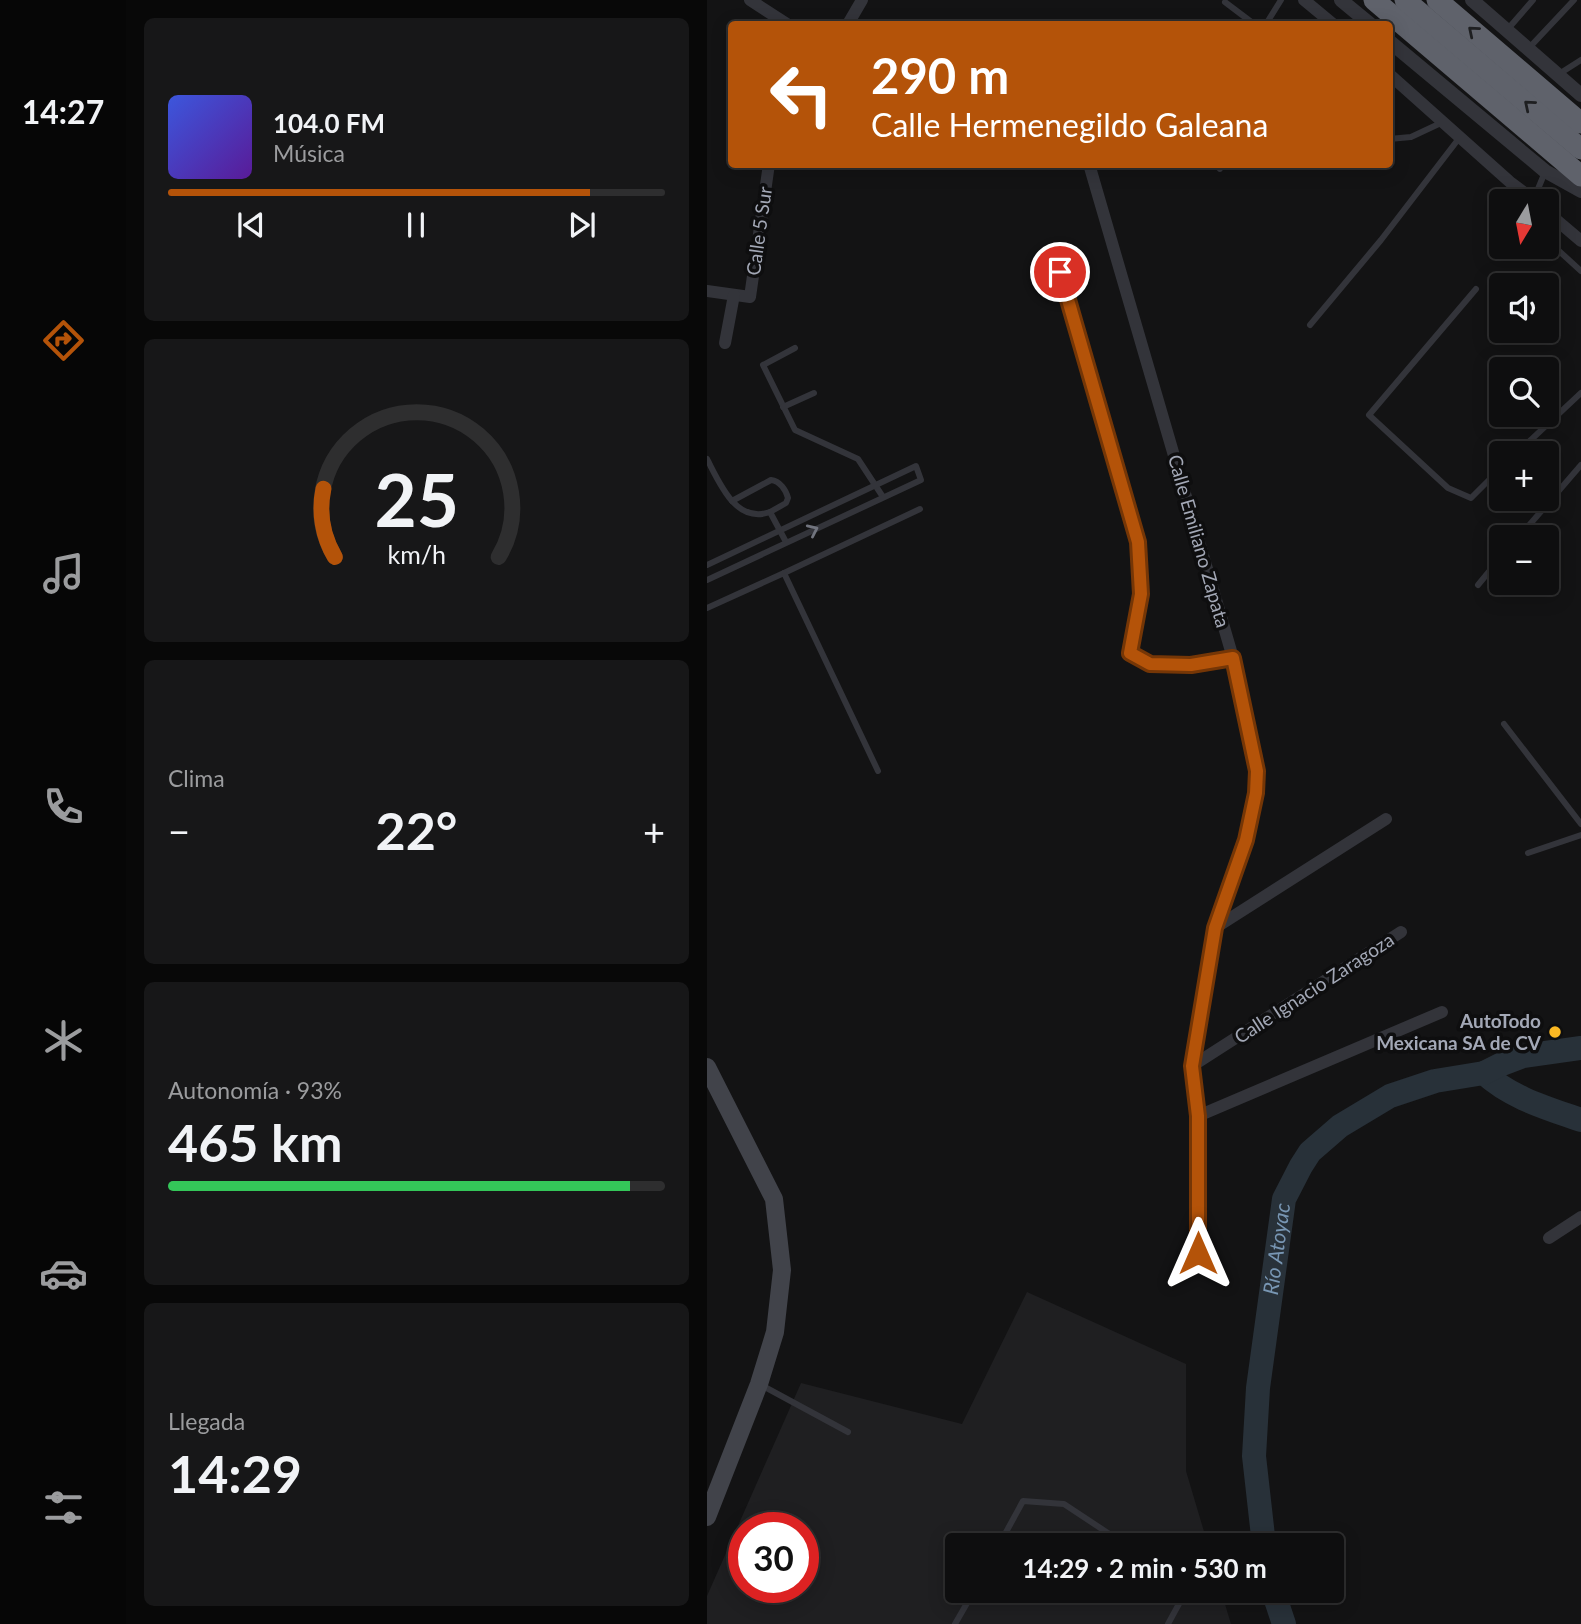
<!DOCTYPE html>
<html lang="es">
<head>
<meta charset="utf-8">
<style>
	:root { --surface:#0e0e0f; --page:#171718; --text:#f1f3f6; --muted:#9b9c9e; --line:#2e2e2f; --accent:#b45309 }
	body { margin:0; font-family:Lato,sans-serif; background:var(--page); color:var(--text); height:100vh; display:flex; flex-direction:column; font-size:26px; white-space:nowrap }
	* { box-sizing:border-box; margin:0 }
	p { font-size:23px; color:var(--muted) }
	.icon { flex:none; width:38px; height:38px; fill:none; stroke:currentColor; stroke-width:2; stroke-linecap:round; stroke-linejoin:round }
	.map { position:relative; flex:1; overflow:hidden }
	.details { display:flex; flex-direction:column; gap:18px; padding:18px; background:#080808; width:581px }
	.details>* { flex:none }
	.guide { position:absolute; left:21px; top:21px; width:665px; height:147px; border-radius:7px; box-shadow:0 4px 18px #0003,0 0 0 2px var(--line); background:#b45309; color:#fff; overflow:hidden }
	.needle { width:46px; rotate:190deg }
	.controls { position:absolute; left:782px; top:189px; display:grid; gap:14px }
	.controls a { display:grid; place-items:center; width:70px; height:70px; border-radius:7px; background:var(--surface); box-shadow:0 4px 18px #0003,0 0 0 2px var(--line); font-size:35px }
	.speed { position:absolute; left:21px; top:1512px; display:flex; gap:14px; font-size:35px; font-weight:700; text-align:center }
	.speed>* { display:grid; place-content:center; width:91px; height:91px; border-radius:50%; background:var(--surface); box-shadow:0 4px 18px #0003,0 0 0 2px var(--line); line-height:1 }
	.speed .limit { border:10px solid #d22; background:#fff; color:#111 }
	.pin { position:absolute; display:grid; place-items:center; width:60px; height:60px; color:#fff; margin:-30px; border:4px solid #fff; border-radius:50%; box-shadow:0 2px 7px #0007 }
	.me { position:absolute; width:77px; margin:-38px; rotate:0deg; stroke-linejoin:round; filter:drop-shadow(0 0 5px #0008) }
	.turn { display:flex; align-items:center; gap:24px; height:147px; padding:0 28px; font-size:32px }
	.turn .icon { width:91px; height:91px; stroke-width:2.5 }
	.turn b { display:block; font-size:49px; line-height:60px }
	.big { font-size:52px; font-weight:700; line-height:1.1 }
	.details .tile { flex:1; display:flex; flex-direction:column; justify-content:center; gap:10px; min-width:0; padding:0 24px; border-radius:10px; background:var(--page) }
	.details .dial { align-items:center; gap:0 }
	.dial svg { height:182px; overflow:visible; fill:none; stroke:var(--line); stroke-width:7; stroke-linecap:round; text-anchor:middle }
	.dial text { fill:var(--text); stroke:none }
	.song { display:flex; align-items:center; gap:21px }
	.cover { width:84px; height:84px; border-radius:10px; background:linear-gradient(135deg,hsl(230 70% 55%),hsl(270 70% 35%)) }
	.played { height:7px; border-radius:4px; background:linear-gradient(90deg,var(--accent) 85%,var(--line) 85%) }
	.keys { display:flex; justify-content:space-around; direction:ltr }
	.heat { display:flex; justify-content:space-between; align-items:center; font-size:38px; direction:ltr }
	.charge { height:10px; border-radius:5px; background:linear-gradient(90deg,#34c759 93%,var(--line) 0) }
	.trip { position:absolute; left:238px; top:1533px; width:399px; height:70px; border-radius:7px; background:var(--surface); box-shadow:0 4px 18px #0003,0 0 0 2px var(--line); font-weight:700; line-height:70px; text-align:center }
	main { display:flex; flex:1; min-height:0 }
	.dock { display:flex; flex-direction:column; width:126px; justify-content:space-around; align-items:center; background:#060606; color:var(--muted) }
	.dock .icon { width:49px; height:49px }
	.dock .active { color:var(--accent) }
	.dock b { font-size:32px; color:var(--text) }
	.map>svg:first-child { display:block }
</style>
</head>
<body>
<main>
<nav class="dock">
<b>14:27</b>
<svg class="icon active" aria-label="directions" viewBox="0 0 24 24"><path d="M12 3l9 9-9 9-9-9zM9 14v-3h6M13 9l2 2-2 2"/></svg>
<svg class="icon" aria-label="music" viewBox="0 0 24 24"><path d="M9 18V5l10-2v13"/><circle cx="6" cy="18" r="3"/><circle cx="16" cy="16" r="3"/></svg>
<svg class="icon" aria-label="phone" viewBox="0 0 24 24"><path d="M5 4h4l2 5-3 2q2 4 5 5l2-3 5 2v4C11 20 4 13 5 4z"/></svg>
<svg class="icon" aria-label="climate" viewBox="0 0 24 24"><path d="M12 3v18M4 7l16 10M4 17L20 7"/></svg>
<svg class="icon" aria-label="car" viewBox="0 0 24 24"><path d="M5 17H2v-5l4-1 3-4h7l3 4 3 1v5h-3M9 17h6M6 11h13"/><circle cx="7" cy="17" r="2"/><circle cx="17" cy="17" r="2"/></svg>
<svg class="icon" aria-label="filters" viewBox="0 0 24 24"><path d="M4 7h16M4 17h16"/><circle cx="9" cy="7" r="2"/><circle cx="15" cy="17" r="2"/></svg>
</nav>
<section class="details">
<div class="tile">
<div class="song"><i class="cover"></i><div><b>104.0 FM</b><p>Música</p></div></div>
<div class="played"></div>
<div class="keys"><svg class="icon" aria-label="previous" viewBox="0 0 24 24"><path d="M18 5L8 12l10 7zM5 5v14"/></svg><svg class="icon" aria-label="pause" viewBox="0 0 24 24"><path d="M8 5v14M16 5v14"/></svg><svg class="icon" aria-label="next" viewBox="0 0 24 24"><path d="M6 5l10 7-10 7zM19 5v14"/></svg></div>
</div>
<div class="tile dial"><svg viewBox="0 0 100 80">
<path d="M14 69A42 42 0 1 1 86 69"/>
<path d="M14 69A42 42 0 0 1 9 39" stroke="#b45309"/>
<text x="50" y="56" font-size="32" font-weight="700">25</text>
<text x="50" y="72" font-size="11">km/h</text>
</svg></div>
<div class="tile"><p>Clima</p>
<div class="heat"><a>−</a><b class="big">22°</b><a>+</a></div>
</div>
<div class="tile"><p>Autonomía · 93%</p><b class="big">465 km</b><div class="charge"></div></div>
<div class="tile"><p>Llegada</p><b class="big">14:29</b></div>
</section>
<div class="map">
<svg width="874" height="1624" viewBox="0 0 874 1624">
	<rect width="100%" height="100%" fill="#131314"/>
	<path fill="#1f1f21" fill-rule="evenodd" d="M320 1292 479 1364V1471L501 1545H250V1591H514L524 1624H0V1596L94 1383 255 1424ZM37 1528H96V1587H37Z"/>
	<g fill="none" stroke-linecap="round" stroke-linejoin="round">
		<g stroke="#283139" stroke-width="24">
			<path d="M777 1073C804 1098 840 1108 874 1120"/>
			<path id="s1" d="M557 1545 547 1456 551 1388 577 1199 594 1166 603 1152 633 1126 683 1096 728 1081 777 1073 795 1064 816 1056 874 1048"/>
			<path d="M566 1591 577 1624"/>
		</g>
		<g stroke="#33343a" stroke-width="6">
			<path d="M518 2 547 24"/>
			<path d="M559 24 574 0"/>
			<path d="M800 30 826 0"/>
			<path d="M821 49 867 0"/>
			<path d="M852 74 874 60"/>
			<path d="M682 139 704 137 736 122"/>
			<path d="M513 169 514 164"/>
			<path d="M826 201 838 172"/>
			<path d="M840 240 874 271"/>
			<path d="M769 289 662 415 741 488 764 498 794 468"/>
			<path d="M603 325 674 240 753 137"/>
			<path d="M88 348 56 365 88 430 151 459 176 497"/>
			<path d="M76 407 107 393"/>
			<path d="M810 453 874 393"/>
			<path d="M0 459C13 484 29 524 63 512L79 542"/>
			<path d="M25 501 64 480C73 481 79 490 81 498L79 503 63 512"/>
			<path d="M812 537 874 465"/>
			<path d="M0 565 209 466 214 480 0 580"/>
			<path d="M77 573 213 509"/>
			<path d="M771 585 794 557"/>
			<path d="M0 608 77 573 171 771"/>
			<path d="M797 724 874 824"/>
			<path d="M821 853 874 835"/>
			<path d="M54 1385 141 1432"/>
			<path d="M292 1545 316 1501 357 1504 419 1545"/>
			<path d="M248 1624 267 1591"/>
			<path d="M461 1624 479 1591"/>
		</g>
		<g stroke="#33343a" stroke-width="12">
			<path d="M43 0 80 24"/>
			<path d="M597 0 626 24"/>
			<path d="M141 24 155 0"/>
			<path d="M682 74 803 182 828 201"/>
			<path d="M382 164 526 658 550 771 549 793 539 840 508 928 485 1066 491 1116V1253"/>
			<path d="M840 212 874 241"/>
			<path d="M353 272 431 542 434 594 423 653 443 664 484 665 526 658"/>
			<path d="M0 291 43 297 62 164"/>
			<path d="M18 343 27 295"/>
			<path d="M508 928 679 819"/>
			<path d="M485 1066 694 932"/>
			<path d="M491 1116 735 1012"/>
			<path d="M842 1238 874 1217"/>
		</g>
		<g stroke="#33343a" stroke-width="14">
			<path d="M634 0 663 24"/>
			<path d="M765 0 874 95"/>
			<path d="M682 41 838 171 874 191"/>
		</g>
		<path stroke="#41434a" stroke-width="18" d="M0 1067 67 1199 75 1270 68 1332 52 1384 0 1517"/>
		<g stroke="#5f626b" stroke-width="21">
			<path d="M667 0 874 176"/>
			<path d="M698 0 874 149"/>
			<path d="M730 0 874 123"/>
		</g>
	</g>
	<defs><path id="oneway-chevron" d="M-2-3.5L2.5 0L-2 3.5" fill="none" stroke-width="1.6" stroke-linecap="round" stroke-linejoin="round" transform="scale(1.75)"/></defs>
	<g stroke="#1e1f21">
		<use href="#oneway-chevron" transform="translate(766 31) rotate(-140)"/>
		<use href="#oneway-chevron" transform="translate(822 105) rotate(-140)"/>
	</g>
	<use stroke="#71747e" href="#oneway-chevron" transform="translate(106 530) rotate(-25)"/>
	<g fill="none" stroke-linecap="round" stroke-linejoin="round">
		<defs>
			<path id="route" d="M353 272 431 542 434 594 423 653 443 664 484 665 526 658 550 771 549 793 539 840 508 928 485 1066 491 1116V1253"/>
		</defs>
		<use href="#route" stroke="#753606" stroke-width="18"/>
		<use href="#route" stroke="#b45309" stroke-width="12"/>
	</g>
	<circle fill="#fcb923" stroke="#0e0e0f" stroke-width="2.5" cx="848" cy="1032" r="7"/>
	<g text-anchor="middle" stroke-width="7" stroke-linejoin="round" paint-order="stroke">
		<g font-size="19" fill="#a3a8b6" stroke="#0e0e0f">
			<text transform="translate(52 231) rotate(-82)" y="7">Calle 5 Sur</text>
			<text transform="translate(492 541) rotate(74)" y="7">Calle Emiliano Zapata</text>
			<text transform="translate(607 988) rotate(-33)" y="7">Calle Ignacio Zaragoza</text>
		</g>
		<g font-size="19" font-weight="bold" fill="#a3a8b6" stroke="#0e0e0f" text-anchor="end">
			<text x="834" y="1028">AutoTodo<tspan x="834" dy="22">Mexicana SA de CV</tspan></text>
		</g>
		<g font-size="21" font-style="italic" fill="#7896b3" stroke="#0e0e0f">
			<text dy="7" stroke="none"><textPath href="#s1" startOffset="298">Río Atoyac</textPath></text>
		</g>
	</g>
</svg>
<div class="controls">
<a><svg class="needle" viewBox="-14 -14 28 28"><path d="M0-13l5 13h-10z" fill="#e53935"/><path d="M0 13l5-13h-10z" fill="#9b9c9e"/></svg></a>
<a><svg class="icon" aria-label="sound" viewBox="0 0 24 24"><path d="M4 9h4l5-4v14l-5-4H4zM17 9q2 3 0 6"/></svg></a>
<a><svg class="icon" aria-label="search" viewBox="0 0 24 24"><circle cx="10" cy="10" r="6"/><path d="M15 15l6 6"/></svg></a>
<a>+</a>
<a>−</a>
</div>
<div class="speed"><div class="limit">30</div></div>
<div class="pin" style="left:353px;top:272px;background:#d93025"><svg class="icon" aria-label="arrive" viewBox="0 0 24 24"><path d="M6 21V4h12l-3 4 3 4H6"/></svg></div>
<svg class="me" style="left:491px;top:1253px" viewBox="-20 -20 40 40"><path d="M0-17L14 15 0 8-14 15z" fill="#b45309" stroke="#fff" stroke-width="4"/></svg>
<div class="trip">14:29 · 2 min · 530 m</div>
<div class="guide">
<div class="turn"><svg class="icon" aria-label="left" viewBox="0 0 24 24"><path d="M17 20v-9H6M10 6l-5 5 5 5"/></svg><div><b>290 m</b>Calle Hermenegildo Galeana</div></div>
</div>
</div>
</main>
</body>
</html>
